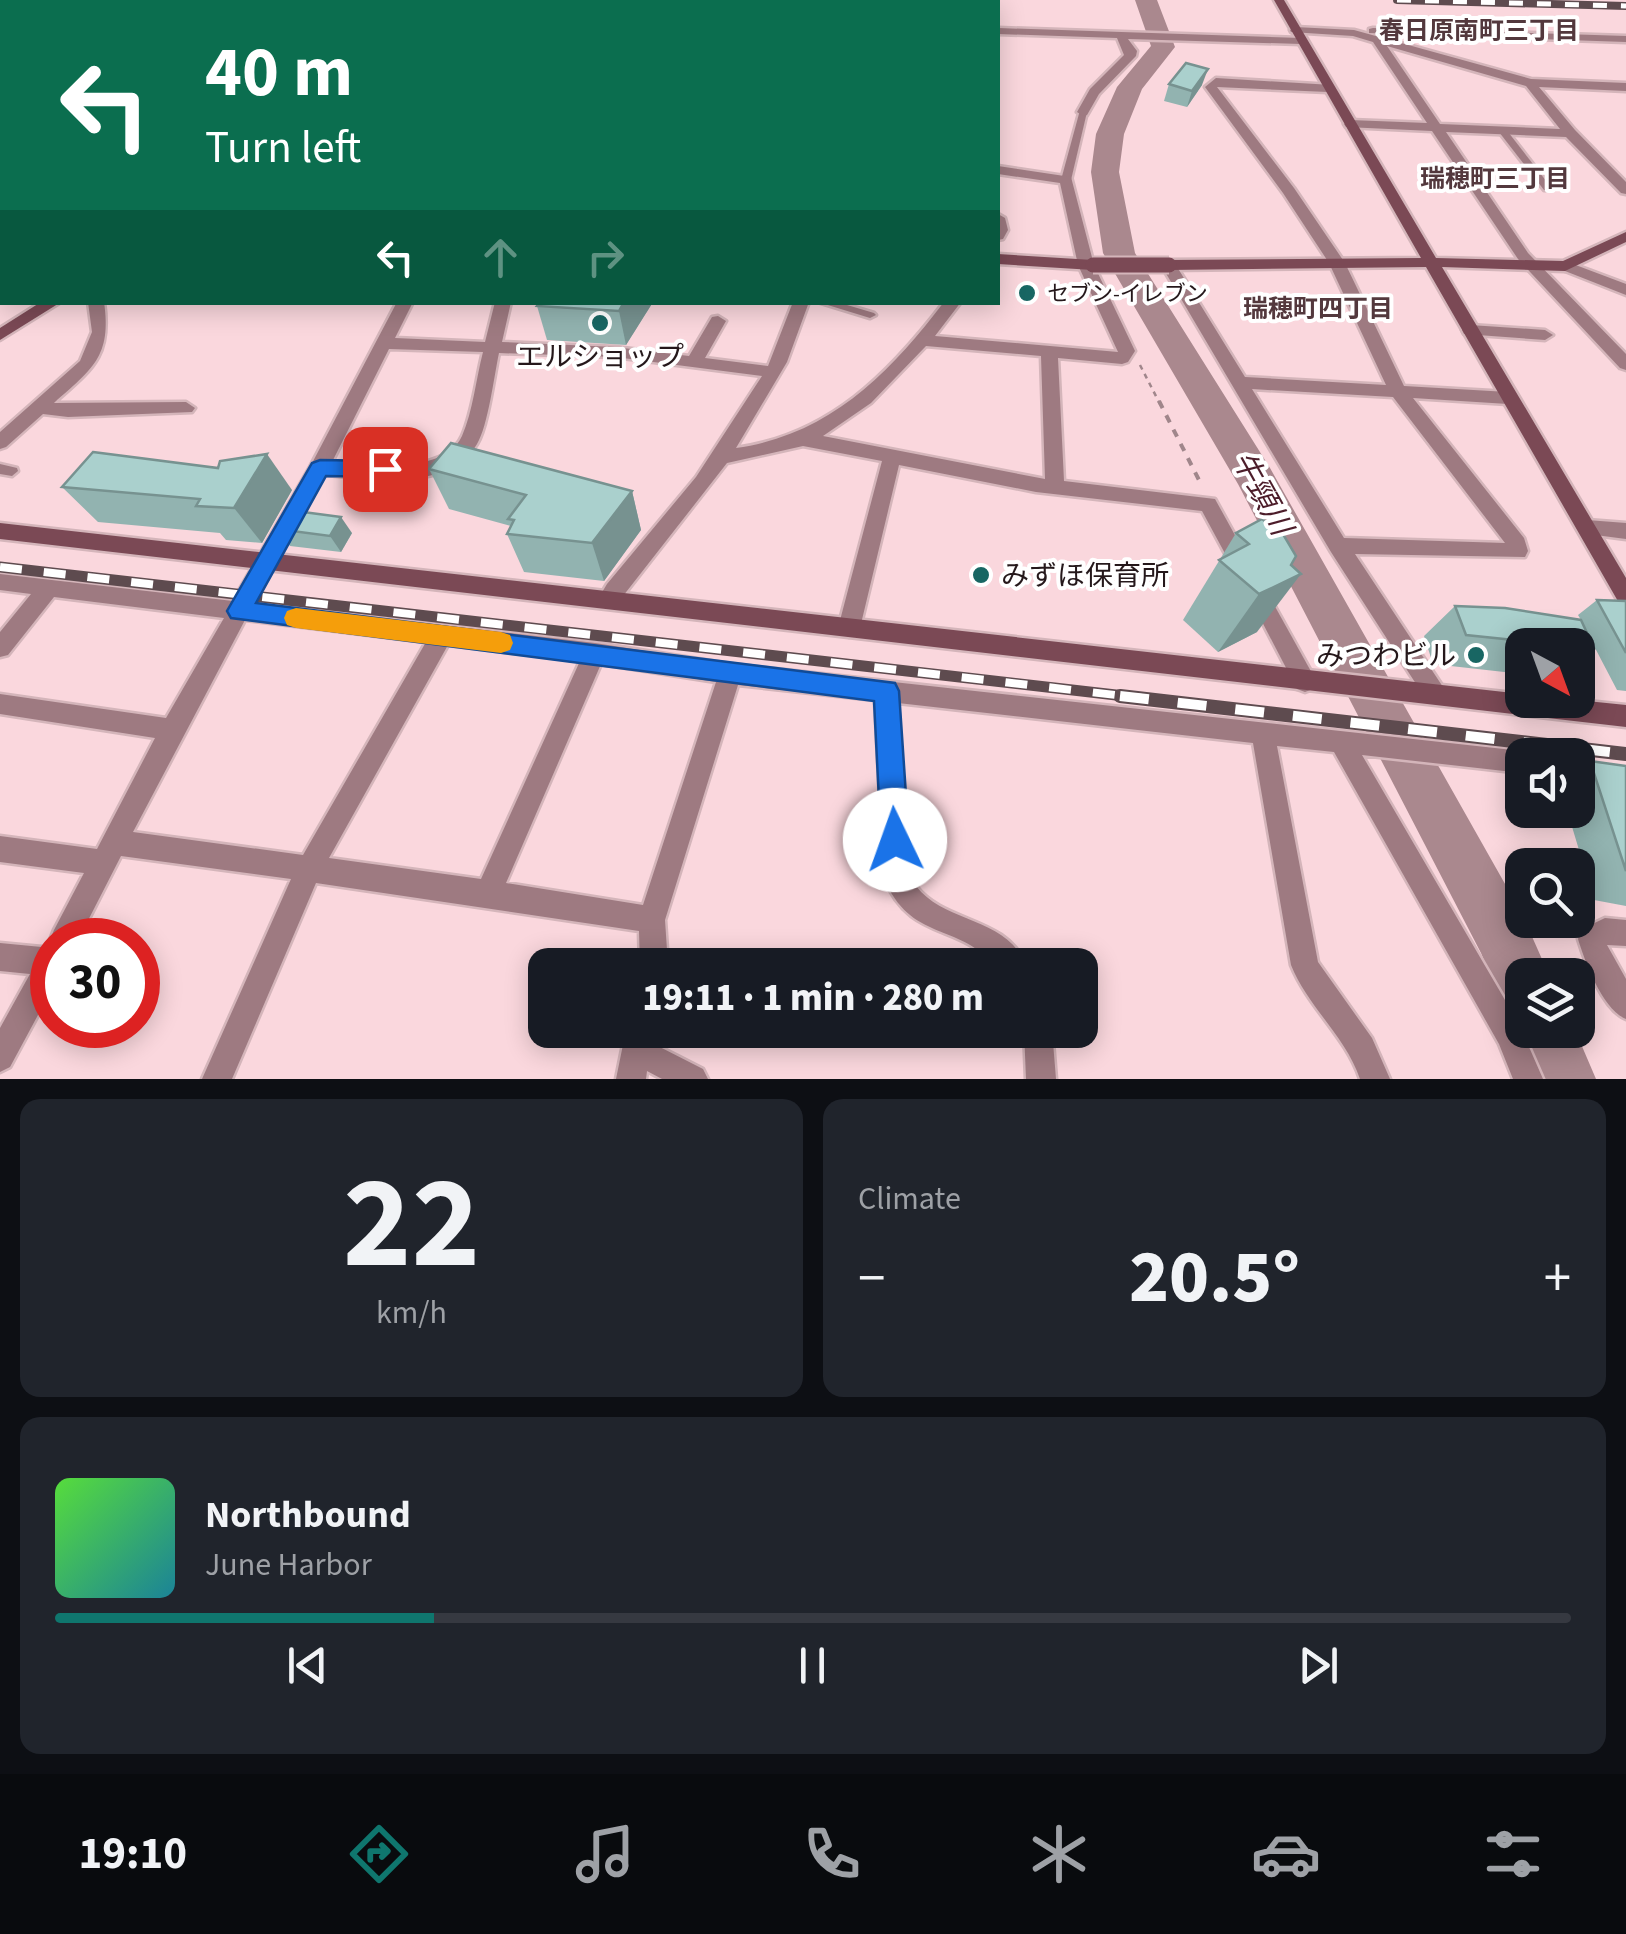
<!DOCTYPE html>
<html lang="en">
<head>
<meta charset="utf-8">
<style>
	:root { --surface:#171b24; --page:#20242c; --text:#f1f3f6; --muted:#9ea1a6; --line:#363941; --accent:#0f766e }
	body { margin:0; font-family:"Source Sans 3","Noto Sans JP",sans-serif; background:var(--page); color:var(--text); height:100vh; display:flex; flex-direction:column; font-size:38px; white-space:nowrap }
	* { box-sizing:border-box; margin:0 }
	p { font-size:32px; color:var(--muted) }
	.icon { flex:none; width:55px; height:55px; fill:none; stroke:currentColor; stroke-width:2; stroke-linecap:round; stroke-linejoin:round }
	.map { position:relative; height:1079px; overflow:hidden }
	.panel { display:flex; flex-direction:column; gap:20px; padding:20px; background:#0d0f14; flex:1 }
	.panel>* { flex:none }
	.banner { position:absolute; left:0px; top:0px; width:1000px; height:305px; box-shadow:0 5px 25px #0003; background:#0b6e4f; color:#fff; overflow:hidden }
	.needle { width:65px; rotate:139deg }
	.fabs { position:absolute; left:1505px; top:628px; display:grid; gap:20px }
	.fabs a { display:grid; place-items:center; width:90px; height:90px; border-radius:20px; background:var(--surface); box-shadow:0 5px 25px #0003; font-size:50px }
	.speed { position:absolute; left:30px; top:918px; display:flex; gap:20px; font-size:50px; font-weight:700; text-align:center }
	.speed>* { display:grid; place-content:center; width:130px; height:130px; border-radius:50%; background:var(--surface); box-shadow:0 5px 25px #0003; line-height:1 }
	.speed .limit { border:15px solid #d22; background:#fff; color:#111 }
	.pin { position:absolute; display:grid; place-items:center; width:85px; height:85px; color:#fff; margin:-42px; border-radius:20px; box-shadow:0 5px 15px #0006 }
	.me { position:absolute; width:110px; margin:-55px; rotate:357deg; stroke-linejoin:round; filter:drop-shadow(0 0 8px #0008) }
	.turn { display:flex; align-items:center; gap:35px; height:210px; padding:0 40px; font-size:45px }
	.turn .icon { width:130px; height:130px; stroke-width:2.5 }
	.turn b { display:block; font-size:70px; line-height:85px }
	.lanes { display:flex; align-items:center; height:95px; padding:0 40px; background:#0003; justify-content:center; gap:50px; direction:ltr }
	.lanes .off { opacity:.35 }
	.big { font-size:75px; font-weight:800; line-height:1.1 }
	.panel .card { flex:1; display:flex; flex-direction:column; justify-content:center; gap:15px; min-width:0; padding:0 35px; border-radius:20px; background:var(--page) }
	.panel .dial { align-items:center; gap:0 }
	.dial b { font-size:130px; line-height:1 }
	.song { display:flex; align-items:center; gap:30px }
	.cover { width:120px; height:120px; border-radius:15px; background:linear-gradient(135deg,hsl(110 70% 55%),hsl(190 70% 35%)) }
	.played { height:10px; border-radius:5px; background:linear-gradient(90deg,var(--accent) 25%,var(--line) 25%) }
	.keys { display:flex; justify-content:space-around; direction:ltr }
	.heat { display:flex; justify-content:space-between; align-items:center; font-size:55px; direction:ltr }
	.panel .tiles { flex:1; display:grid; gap:20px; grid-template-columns:1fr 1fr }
	.card:last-child { grid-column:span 2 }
	.trip { position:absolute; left:528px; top:948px; width:570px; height:100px; border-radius:20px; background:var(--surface); box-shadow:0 5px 25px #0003; font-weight:800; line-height:100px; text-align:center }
	.tab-bar { display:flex; height:160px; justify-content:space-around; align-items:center; background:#090b0e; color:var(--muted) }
	.tab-bar .icon { width:70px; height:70px }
	.tab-bar .current { color:var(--accent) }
	.tab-bar b { font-size:45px; color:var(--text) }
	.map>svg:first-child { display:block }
</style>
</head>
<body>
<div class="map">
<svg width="1626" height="1079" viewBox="0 0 1626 1079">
	<rect width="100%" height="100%" fill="#fad7dd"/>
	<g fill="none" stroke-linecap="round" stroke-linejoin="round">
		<path fill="#aa888e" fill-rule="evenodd" d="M1135 0H1157L1175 47 1142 89 1124 134 1119 172 1135 253 1270 468 1522 914 1549 975H1522V1030H1575L1596 1079H1534L1514 1030 1522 1010 1501 1002 1481 953 1238 484 1103 253 1091 172 1096 134 1117 87 1151 46Z"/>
		<defs>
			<g id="lane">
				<path d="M1080 110 1087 112 1071 180 1066 183 1061 180Z"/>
				<path d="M1499 128H1505L1550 186V190H1544L1499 132Z"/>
				<path d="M818 302H837L874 313 876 315 870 318Z"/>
				<path d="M0 464 17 468 18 471 12 476 0 474Z"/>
			</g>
			<g id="street">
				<path d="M497 0H535L536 2H499Z"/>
				<path d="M1295 27 1354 30 1531 79 1626 83V91L1539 87 1575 130 1626 182V194L1621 193 1566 137 1446 132 1528 253 1626 354V370L1620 368 1518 259 1432 131 1346 127 1344 124 1350 120 1427 123 1373 42 1353 36 1291 32 1290 30ZM1387 46 1526 86 1560 129 1440 124Z"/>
				<path d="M998 28 1301 38 1307 41 1301 44 1128 39 1137 51 1136 56 1099 94 1087 115 1083 116 1077 112 1090 89 1124 55 1117 38 998 34Z"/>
				<path d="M1373 28 1626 36V42L1369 33V29Z"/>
				<path d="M1216 78 1332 85 1334 88 1328 92 1217 87 1294 188 1345 263 1404 386 1508 392 1517 398 1508 404 1413 398 1524 538 1528 551 1525 557 1355 554 1443 687 1446 694 1443 701 1435 704 1427 701 1331 552 1161 265 1169 260 1174 262 1245 377 1386 385 1329 263 1283 193 1205 87ZM1252 389 1393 397 1505 543 1344 538Z"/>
				<rect x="0" y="96" width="2" height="8"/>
				<path d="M998 166 1071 177 1094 265 1135 351 1128 362 1122 364 1058 358 1064 481 1215 499 1252 566 1249 572H1235L1202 511 1036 492 899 465 860 628 857 634 849 637 841 634 838 628 882 461 803 446 727 463 616 605 609 608 602 605 598 599 607 584 696 477 762 376 615 357 499 353C494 376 488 426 477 444 448 493 371 478 324 475L254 603 595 643 730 664 1522 751 1531 755H1522V773L1362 755 1519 1024 1543 1079H1513L1499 1044 1334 752 1277 746 1318 962 1372 1038 1390 1079H1360C1346 1037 1308 1007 1291 965L1253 743 898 703C900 732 904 870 916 886 945 924 1006 916 1026 965H994C958 922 910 942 884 878L875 700 738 685 665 920 668 965H640L639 931 316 883 232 1079H202L291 879 121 856 78 940H52V945L50 940 54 930 84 873 0 862V836L97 849 155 738 0 714V694L166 718 224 618 54 597 8 655 0 657V632L31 594 0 590V574L233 601 310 467 397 302H413L395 338 485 342 495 302H511L502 342 615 347 689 356 712 317 718 316 726 321 705 358 768 366 793 302H809L787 362 736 448C829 435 889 374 944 302H961L935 336 1118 352 1078 265 1060 183 998 174ZM926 346 1041 356 1045 479 823 436 871 403ZM389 349 483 352C476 379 473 411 462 436 444 476 367 464 332 462ZM245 620 426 642 303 855 133 832ZM448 645 580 661 481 879 329 858ZM601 664 716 682 643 905 506 883Z"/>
				<path d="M998 214 1005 218 1008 230 1003 239 998 240Z"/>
				<path d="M1565 261 1626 284V295L1560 269 1557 266Z"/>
				<path d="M88 302H104C112 357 92 369 54 403L186 402 195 408 192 412 68 417 43 414 6 447 0 449V432L80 361 92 332Z"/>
				<path d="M1470 325 1545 330 1553 335 1545 340 1464 334 1462 330Z"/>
				<path d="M1587 520 1626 523V539L1580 533 1577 528 1580 523Z"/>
				<path d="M1256 582 1263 585 1313 675 1316 682 1313 689 1305 692 1297 689 1246 591 1249 585Z"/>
				<path d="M1605 918 1626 920V946L1607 945 1626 979V1019C1603 1010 1585 962 1578 939L1582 929Z"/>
				<path d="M0 943 52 948V989L10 1067 0 1072V1028L30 974 0 971Z"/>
				<path d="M626 1030H654L652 1043 703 1069 708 1079H662L647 1071 646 1079H616Z"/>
				<path d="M1024 1030H1052L1056 1079H1026Z"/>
			</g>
			<g id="secondary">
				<path d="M1274 0H1284L1436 258 1563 261 1626 232V242L1565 271 1442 267 1626 578V606L1619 603 1426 267 1169 270 1161 265 1169 260 1421 258Z"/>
				<path d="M0 164 2 165V173H0Z"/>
				<path d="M998 254 1093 260 1101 265 1093 270 998 264Z"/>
				<path d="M41 302H61L0 340V328Z"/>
				<path d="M0 523 1522 694V700H1577L1626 705V727L0 539Z"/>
			</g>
		</defs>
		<use href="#lane" stroke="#d4b5ba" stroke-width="5"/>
		<use href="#street" stroke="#d4b5ba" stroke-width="5"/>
		<use href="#secondary" stroke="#d4b5ba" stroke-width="5"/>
		<path stroke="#a0868b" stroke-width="2.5" stroke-dasharray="5 5" stroke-linecap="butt" d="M1140 365 1160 404"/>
		<path stroke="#a0868b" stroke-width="4" stroke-dasharray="8 8" stroke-linecap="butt" d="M1159 401 1202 486"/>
		<use href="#lane" fill="#9e7a81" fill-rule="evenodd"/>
		<use href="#street" fill="#9e7a81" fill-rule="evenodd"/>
		<use href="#secondary" fill="#7b4955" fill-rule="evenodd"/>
		<defs>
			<path id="rail-far2" d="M1397 0 1626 6"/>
			<path id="rail-far1" d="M0 567 1142 698"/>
			<path id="rail" d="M1120 696 1626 754"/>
		</defs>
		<use href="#rail-far2" stroke="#5e4b4f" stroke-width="8"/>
		<use href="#rail-far1" stroke="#5e4b4f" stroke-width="11"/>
		<use href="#rail" stroke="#5e4b4f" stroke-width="14"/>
		<use href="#rail-far2" stroke="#fff" stroke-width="5" stroke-dasharray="14" stroke-linecap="butt"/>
		<use href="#rail-far1" stroke="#fff" stroke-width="8" stroke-dasharray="22" stroke-linecap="butt"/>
		<use href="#rail" stroke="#fff" stroke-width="10" stroke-dasharray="29" stroke-linecap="butt"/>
		<defs>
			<path id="secondary-bridge" d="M1093 265H1169"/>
		</defs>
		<use href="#secondary-bridge" stroke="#d4b5ba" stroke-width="19" stroke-linecap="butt"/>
		<use href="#secondary-bridge" stroke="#7b4955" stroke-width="15"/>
	</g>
	<g fill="#92b3b0">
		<path d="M1169 84 1202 85 1187 107 1164 101Z"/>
		<path d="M540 302H653L626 345 547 340 537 306Z"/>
		<path d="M429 469 632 491 641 530 604 581 524 572 507 534 511 526 449 509Z"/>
		<path d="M62 487 292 490 262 543 226 540 220 533 98 522Z"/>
		<path d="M1262 519 1257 632 1218 652 1183 620 1236 533Z"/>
		<path d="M277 529 352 533 341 552 290 546Z"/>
		<path d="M1597 600 1626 601V691L1617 690 1583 625 1594 648 1578 661V645H1522V674L1433 664 1424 636 1455 606 1581 620 1578 615Z"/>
		<path d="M1590 761 1626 766V906L1594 900 1567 810H1578V768Z"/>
	</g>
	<g fill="#779290">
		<path d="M180 0H209L210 2H176Z"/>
		<path d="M1208 69 1202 85 1187 107 1192 91Z"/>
		<path d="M2 219V243L0 244V221Z"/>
		<path d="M624 302H653L626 345 619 311Z"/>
		<path d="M267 454 292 490 262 543 234 508Z"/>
		<path d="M632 491 641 530 604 581 592 543Z"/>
		<path d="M341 517 352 533 341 552 330 536Z"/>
		<path d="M1301 574 1257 632 1218 652 1259 594Z"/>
	</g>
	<g fill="#aad0cd" stroke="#779290" stroke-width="2.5">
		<path d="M131 0H180L176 2H121Z"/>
		<path d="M209 0H276L274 2H208Z"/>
		<path d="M682 0H689L735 2H680Z"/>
		<path d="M1186 63 1208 69 1192 91 1169 84Z"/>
		<path d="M0 182H2V219L0 221Z"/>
		<path d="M540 302H624L619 311 537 306Z"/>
		<path d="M451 443 632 491 592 543 507 534 514 520 508 519 526 495 429 469Z"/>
		<path d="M93 452 218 468 220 461 267 454 234 508 196 506 200 499 62 487Z"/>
		<path d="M288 510 341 517 330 536 277 529Z"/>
		<path d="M1262 519 1283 534 1296 556 1291 565 1301 574 1259 594 1219 560 1249 544 1236 533Z"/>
		<path d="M1597 600 1626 601V653Z"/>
		<path d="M1455 606 1505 608 1581 620 1594 648 1578 647V645H1563L1466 635Z"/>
		<path d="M1590 761 1626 766V871Z"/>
	</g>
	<path fill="#1a73e8" stroke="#114b97" stroke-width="2.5" d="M320 460 385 461 396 469 385 477 326 476 256 603 895 683 899 691 909 840 905 851 895 855 885 851 881 840 874 701 231 618 227 611 231 604 312 463Z"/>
	<path fill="#f59e0b" d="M296 608 501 632 510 635 513 643 510 650 501 653 296 628 287 625 284 618 287 611Z"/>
	<g fill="#186663" stroke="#fff" stroke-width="4">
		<circle cx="1027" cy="293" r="10"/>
		<circle cx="600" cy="323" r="10"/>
		<circle cx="981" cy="575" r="10"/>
		<circle cx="1476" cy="655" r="10"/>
	</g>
	<g text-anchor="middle" stroke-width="8" stroke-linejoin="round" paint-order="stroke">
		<g font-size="22" fill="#25181b" stroke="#fff" text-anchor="start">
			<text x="1047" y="301">セブン-イレブン</text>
		</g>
		<g font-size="25" font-weight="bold" fill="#53383d" stroke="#fff">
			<text x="1479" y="39">春日原南町三丁目</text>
			<text x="1495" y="187">瑞穂町三丁目</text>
			<text x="1318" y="317">瑞穂町四丁目</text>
		</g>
		<g font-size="28" fill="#25181b" stroke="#fff">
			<text x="600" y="366">エルショップ</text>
			<text x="1001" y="585" text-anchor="start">みずほ保育所</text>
			<text x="1456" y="665" text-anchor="end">みつわビル</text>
		</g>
		<g font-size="30" font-style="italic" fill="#4c1d2a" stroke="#fff">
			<text transform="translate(1262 493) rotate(61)" y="10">牛頸川</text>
		</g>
	</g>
</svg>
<div class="fabs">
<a><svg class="needle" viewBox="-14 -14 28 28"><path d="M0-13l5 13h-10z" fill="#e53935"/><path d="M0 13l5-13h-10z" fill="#9ea1a6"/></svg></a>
<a><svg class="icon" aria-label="sound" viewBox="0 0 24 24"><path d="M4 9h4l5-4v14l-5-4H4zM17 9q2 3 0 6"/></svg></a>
<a><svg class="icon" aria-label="search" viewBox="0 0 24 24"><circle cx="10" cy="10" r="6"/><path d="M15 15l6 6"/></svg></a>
<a><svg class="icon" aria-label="layers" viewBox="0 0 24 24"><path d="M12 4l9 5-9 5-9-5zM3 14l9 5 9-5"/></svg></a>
</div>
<div class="speed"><div class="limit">30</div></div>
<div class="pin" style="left:385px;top:469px;background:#d93025"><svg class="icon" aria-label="arrive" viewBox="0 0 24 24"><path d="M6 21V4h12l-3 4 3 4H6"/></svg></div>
<svg class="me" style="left:895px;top:840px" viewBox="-20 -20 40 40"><circle r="19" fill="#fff"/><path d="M0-13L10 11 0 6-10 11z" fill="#1a73e8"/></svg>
<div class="trip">19:11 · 1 min · 280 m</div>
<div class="banner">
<div class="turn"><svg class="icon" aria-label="left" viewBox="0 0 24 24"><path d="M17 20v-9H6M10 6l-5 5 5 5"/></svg><div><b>40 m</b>Turn left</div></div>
<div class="lanes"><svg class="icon" aria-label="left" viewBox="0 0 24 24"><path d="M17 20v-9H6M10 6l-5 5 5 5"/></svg><svg class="icon off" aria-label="ahead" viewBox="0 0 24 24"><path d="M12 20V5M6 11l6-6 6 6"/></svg><svg class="icon off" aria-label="right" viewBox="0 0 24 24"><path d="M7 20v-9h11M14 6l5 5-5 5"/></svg></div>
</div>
</div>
<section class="panel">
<div class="tiles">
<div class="card dial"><b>22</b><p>km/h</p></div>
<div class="card"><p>Climate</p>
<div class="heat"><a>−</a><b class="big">20.5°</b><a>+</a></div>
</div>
<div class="card">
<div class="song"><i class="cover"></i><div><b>Northbound</b><p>June Harbor</p></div></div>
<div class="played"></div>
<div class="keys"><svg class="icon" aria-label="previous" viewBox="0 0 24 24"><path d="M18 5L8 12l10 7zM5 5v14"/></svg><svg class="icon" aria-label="pause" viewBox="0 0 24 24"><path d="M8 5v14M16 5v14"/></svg><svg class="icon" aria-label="next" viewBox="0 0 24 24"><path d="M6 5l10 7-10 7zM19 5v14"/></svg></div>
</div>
</div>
</section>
<nav class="tab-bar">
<b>19:10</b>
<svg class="icon current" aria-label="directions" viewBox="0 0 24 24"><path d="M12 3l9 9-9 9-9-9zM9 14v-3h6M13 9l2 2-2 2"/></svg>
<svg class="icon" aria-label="music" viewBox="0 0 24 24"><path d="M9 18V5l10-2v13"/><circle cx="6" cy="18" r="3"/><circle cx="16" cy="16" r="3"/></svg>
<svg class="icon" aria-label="phone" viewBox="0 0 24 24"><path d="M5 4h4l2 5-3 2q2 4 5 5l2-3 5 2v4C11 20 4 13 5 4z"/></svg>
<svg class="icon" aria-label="climate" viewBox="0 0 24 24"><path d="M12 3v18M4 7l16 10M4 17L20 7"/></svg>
<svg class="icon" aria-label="car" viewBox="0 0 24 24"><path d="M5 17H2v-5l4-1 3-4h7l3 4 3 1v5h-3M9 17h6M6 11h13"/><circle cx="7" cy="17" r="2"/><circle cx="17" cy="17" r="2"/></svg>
<svg class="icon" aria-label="filters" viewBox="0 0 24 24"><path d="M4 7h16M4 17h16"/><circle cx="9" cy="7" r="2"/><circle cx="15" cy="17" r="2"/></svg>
</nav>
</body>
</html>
